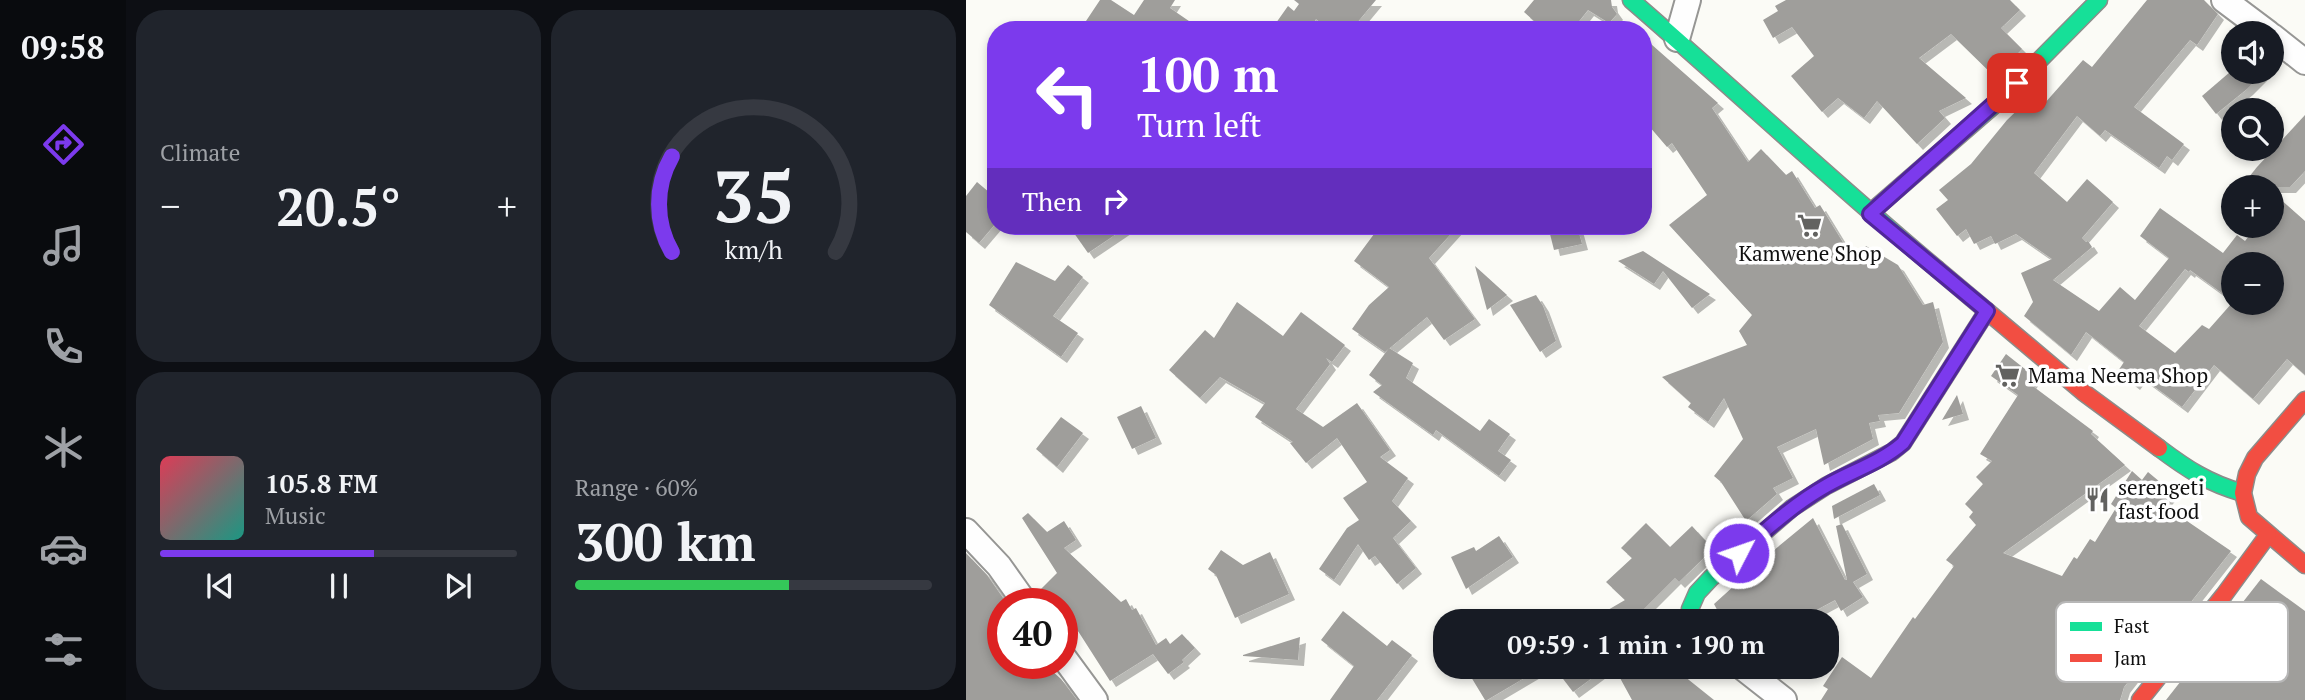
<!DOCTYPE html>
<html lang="en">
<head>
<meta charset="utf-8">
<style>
	:root { --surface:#171b24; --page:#20242c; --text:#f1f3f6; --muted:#9ea1a6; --line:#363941; --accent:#7c3aed }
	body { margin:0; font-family:"PT Serif",serif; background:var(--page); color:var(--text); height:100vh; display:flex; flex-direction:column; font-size:26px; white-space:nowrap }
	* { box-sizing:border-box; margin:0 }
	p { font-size:23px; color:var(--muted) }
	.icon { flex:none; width:38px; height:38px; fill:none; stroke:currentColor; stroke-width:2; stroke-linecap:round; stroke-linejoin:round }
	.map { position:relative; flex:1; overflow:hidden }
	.details { display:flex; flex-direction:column; gap:10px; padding:10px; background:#0d0f14; width:840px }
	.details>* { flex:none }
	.guide { position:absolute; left:21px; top:21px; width:665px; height:214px; border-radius:28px; box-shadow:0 4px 10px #0003; background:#7c3aed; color:#fff; overflow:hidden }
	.controls { position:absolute; left:1255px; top:21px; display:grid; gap:14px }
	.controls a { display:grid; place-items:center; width:63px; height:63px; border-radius:50%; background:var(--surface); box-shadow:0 4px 10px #0003; font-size:35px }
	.speed { position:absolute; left:21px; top:588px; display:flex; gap:14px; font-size:35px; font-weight:700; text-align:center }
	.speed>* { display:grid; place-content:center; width:91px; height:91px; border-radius:50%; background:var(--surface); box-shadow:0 4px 10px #0003; line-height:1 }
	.speed .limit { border:10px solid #d22; background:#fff; color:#111 }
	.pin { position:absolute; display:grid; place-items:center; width:60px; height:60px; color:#fff; margin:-30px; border-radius:14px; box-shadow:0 4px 10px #0006 }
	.me { position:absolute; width:77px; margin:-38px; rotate:49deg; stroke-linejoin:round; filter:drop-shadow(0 0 5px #0008) }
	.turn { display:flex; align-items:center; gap:24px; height:147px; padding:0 35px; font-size:32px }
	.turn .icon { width:91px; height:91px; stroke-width:2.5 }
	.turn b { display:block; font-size:49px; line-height:60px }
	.then { display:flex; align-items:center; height:66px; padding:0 35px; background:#0003; gap:14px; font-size:26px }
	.big { font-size:52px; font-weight:600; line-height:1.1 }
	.details .card { flex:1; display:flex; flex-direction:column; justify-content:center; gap:10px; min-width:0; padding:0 24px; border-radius:28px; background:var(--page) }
	.details .dial { align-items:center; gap:0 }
	.dial svg { height:182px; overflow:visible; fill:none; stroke:var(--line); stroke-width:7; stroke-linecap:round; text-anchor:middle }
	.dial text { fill:var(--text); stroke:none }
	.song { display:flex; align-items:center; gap:21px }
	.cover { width:84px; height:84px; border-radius:10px; background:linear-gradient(135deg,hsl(350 70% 55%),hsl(170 70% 35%)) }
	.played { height:7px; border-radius:4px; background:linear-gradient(90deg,var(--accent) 60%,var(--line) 60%) }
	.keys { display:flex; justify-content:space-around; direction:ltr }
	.heat { display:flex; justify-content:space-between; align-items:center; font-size:38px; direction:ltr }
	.charge { height:10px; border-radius:5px; background:linear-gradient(90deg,#34c759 60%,var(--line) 0) }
	.details .tiles { flex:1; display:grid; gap:10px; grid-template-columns:repeat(2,1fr) }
	.trip { position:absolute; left:467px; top:609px; width:406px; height:70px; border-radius:28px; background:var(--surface); box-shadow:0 4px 10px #0003; font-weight:600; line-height:70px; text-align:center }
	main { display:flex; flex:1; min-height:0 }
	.tabs { display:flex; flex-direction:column; width:126px; justify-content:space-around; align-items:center; background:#090b0e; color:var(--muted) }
	.tabs .icon { width:49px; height:49px }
	.tabs .current { color:var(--accent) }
	.tabs b { font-size:32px; color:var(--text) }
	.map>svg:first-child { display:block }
</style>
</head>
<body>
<main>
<nav class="tabs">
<b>09:58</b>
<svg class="icon current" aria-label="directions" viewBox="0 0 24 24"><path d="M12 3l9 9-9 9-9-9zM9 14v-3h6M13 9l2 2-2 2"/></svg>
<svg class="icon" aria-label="music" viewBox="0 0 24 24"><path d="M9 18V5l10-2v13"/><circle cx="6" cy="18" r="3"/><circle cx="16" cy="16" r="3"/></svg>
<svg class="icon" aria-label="phone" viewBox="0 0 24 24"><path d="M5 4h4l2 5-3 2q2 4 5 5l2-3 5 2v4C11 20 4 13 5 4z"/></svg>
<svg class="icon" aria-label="climate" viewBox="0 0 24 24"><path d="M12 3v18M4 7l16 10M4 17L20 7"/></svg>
<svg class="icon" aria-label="car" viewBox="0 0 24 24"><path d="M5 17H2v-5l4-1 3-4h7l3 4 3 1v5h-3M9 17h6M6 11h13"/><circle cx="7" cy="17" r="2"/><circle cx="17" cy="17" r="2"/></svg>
<svg class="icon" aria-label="filters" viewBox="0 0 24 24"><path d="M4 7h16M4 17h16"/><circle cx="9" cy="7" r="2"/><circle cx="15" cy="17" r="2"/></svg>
</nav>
<section class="details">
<div class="tiles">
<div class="card"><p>Climate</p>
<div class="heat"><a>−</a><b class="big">20.5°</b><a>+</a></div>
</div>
<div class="card dial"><svg viewBox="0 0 100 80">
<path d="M14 69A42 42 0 1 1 86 69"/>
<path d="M14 69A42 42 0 0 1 14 27" stroke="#7c3aed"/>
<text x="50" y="56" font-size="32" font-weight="700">35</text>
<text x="50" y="72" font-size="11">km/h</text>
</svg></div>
<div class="card">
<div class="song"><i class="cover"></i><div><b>105.8 FM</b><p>Music</p></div></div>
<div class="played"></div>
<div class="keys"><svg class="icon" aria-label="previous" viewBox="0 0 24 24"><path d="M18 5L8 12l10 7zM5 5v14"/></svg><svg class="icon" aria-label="pause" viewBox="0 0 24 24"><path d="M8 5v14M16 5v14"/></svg><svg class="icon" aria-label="next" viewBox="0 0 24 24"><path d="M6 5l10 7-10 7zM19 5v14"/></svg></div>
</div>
<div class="card"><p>Range · 60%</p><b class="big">300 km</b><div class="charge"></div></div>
</div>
</section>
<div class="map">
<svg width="1339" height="700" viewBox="0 0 1339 700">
	<defs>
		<filter id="shadow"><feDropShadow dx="6" dy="6" stdDeviation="0" flood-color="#0004"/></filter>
	</defs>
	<rect width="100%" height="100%" fill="#fbfbf6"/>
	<g fill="#9f9e9b" fill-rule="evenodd" filter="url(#shadow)">
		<path d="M134 0H145L168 15 178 0H209L204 8 236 30H114Z"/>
		<path d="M328 0H410L385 30H363L350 19 347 24 354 30H305L322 6 328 11 333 4Z"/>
		<path d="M568 0H645L646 7 651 14 643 23 622 10 606 30H578L558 12Z"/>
		<path d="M820 0H1044L1054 10 1035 28 1056 49 1029 77 985 34 953 58 1000 98 973 111 979 118 951 144 911 101 898 118 872 98 856 112 825 76 848 56 826 27 807 38 797 20 812 11 809 6Z"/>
		<path d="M1181 0H1238L1252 14 1231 45 1224 40 1168 107 1218 144 1206 160 1201 156 1193 168 1139 130 1134 136 1111 116 1068 173 1101 202 1121 179 1147 202 1116 238 1120 242 1122 241 1126 247 1087 280 1133 311 1154 287 1169 300 1203 258 1174 236 1194 208 1257 253 1271 235 1279 241 1291 226H1306V207L1313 198 1339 221V375L1321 359 1287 399 1248 365 1216 407 1174 376 1168 384 1152 371 1158 362 1120 332 1105 355 1058 316 1067 302 1055 273 1086 259 1050 234 1029 244 1025 236 1008 244 1000 229 991 236 970 209 982 200 973 190 1005 164 1041 120 1066 96 1078 104 1117 60 1126 67ZM1267 264H1306V303H1266L1243 329 1236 325 1209 353 1173 326 1219 269 1223 272 1224 270 1267 301Z"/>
		<path d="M677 37 752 103 746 108 782 162 795 149 820 175 826 171 849 208 854 205 889 262 900 246 932 265 957 305 967 302 977 342 933 413 912 415 914 421 903 423 907 439 858 465 850 429 811 447 827 478 807 488 811 494 780 521 755 482 748 476 777 439 758 398 742 422 722 407 725 403 696 377 781 345 773 331 786 315 703 225 741 195 706 143 701 147 677 119Z"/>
		<path d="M1264 72H1298L1281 89 1250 114 1236 96Z"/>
		<path d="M1339 115V171L1324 187H1275L1291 167Z"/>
		<path d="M11 182 30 198V223L13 243 0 232V196Z"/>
		<path d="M103 226H162L122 253Z"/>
		<path d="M414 226H492L463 258 509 319 478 340 461 317 419 352 386 329 403 305 423 287 388 261Z"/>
		<path d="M582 226H611L616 244 588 250Z"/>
		<path d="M677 251 700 266 744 294 726 308 697 271 688 284 652 261Z"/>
		<path d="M50 262 89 281 102 265 117 277 87 316 112 333 95 357 23 305Z"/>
		<path d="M509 266 541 295 521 310Z"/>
		<path d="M570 295 577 306 590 341 574 352 544 305Z"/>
		<path d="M271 302 317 336 335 312 379 345 366 362 360 358 364 364 330 409 357 427 391 403 424 450 414 457 442 478 426 501 445 521 427 538 450 568 431 584 409 556 403 560 392 544 368 580 353 569 381 528 393 520 377 498 401 482 371 438 340 463 324 443 327 442 289 417 299 403 254 377 234 398 203 370 239 330 248 338Z"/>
		<path d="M423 348 447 363 440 378 514 431 523 419 544 434 532 451 545 460 533 476 470 430 467 435 407 392 416 385 403 375Z"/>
		<path d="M1040 354 1064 373 1061 377 1066 380 1064 384 1127 431 1125 434 1159 465 1037 553 1096 576 1108 557 1111 559 1124 539 1129 542 1150 508 1145 504 1166 471 1176 480 1182 472 1206 492 1196 504 1265 551 1158 687 1154 700H855L862 689 857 686 876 657 905 678 947 617 949 619 988 566 980 560 1010 525 1003 517 1007 512 999 504 1017 484 1010 477 1026 461 1014 454 1052 395 1025 376Z"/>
		<path d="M991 395 997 414 976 420Z"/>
		<path d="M175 406 190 438 166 449 151 417Z"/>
		<path d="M95 417 117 433 91 467 70 449Z"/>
		<path d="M908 484 914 495 868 519 866 506Z"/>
		<path d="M62 513 81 532 98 521 110 540 98 548 155 602 160 599 166 610 170 608 190 645 200 638 204 644 216 634 229 648 216 660 218 662 202 674 187 654 144 681 112 631 96 616V604H84L72 592 91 573 56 518Z"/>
		<path d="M847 518 879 580H881L870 526 876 524 901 574 887 582 897 597 875 611 869 600 830 621H757L748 604 790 566 805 559 802 555Z"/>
		<path d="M680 523 704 547 726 526 747 549 713 582 709 578 674 613 678 621H623L659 600 640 582 666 558 655 548Z"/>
		<path d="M533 536 547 557 500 589 485 557 508 547 510 551Z"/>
		<path d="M255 550 277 565 304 552 323 594 269 618 250 575 242 569Z"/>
		<path d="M0 553 21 575 37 598V663H77L95 679 111 700H0Z"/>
		<path d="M1295 579 1339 611V700H1200Z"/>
		<path d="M377 611 421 646 426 640 446 655 411 700H364L388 666 355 640Z"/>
		<path d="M334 637 332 660 277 656V655Z"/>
		<path d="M499 667H528L529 669 532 667H577L521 700H519Z"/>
		<path d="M588 667H641L607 692Z"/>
		<path d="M648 667H711L718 676 748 700H666Z"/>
	</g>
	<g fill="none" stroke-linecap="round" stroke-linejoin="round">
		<defs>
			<g id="street">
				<path d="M1258 0 1302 33"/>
				<path d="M1306 36 1339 62"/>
				<path d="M711 39 722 0"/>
				<path d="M0 531 33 566 60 604"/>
				<path d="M96 655 129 700"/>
				<path d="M776 667 818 700"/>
			</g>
			<g id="fast">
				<path d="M665 0C768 89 867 182 971 269"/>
				<path d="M904 213 1034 100 1133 0"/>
				<path d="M1193 448C1221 469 1242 483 1277 493"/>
				<path d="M724 621V609L731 593 745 578 826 508 860 486 926 452 937 443 1021 311"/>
			</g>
			<g id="jam">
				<path d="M971 269 1117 392 1193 448"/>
				<path d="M1339 400 1289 458 1281 474 1277 493 1283 517 1339 565"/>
				<path d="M1174 700 1258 595 1302 535"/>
			</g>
		</defs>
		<use href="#street" stroke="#969694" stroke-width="28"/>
		<use href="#fast" stroke="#8c8c8a" stroke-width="19"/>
		<use href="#jam" stroke="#8c8c8a" stroke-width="19"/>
		<use href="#street" stroke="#fefefe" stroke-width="24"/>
		<use href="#fast" stroke="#16e098" stroke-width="16"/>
		<use href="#jam" stroke="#f24e42" stroke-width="16"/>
	</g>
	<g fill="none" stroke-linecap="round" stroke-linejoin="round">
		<defs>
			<path id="route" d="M773 553C801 529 828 504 860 486 886 471 914 463 937 443L1021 311 904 214 1051 83"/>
		</defs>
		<use href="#route" stroke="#51269a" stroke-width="18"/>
		<use href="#route" stroke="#7c3aed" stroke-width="12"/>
	</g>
	<defs>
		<symbol id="supermarket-bare" viewBox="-9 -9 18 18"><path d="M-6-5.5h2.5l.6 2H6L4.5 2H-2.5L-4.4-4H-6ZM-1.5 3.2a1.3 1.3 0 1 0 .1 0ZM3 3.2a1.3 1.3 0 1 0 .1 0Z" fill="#626260" stroke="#fff" stroke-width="2.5" paint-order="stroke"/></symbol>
		<symbol id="restaurant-bare" viewBox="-9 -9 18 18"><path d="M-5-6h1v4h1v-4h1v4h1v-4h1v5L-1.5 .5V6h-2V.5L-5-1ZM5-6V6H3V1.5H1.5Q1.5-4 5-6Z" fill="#626260" stroke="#fff" stroke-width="2.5" paint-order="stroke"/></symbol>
	</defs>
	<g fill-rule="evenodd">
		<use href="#supermarket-bare" x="826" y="208" width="35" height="35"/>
		<use href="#supermarket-bare" x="1024" y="358" width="35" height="35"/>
		<use href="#restaurant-bare" x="1114" y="482" width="35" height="35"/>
	</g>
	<g text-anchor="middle" stroke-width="7" stroke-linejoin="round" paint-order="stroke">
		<g font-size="21" fill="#101010" stroke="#fff" text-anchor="start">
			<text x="844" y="261" text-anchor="middle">Kamwene Shop</text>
			<text x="1062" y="383">Mama Neema Shop</text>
			<text x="1152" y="495">serengeti<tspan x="1152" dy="24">fast food</tspan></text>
		</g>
	</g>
	<rect x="1090" y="602" width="232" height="80" rx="10" fill="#fff" stroke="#b7b7b7" stroke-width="2"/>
	<rect x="1104" y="622" width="32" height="9" fill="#16e098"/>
	<rect x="1104" y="654" width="32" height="8" fill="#f24e42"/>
	<g font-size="19" fill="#101010">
		<text x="1148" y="633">Fast</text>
		<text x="1148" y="665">Jam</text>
	</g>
</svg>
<div class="controls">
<a><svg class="icon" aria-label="sound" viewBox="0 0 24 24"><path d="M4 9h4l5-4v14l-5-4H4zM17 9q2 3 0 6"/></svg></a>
<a><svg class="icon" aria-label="search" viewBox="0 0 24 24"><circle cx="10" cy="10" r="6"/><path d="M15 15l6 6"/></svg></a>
<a>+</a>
<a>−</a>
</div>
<div class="speed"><div class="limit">40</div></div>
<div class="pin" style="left:1051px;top:83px;background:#d93025"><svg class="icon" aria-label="arrive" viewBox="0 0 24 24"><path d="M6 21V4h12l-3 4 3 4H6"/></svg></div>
<svg class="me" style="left:773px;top:553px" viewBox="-20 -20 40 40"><circle r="17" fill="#7c3aed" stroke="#fff" stroke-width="3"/><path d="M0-11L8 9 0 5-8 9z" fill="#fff"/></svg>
<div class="trip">09:59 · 1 min · 190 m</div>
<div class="guide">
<div class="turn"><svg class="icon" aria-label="left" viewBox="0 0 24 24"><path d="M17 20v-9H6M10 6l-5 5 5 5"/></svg><div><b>100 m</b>Turn left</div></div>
<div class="then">Then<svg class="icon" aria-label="right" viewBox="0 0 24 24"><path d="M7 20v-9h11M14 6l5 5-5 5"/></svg></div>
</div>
</div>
</main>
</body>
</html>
